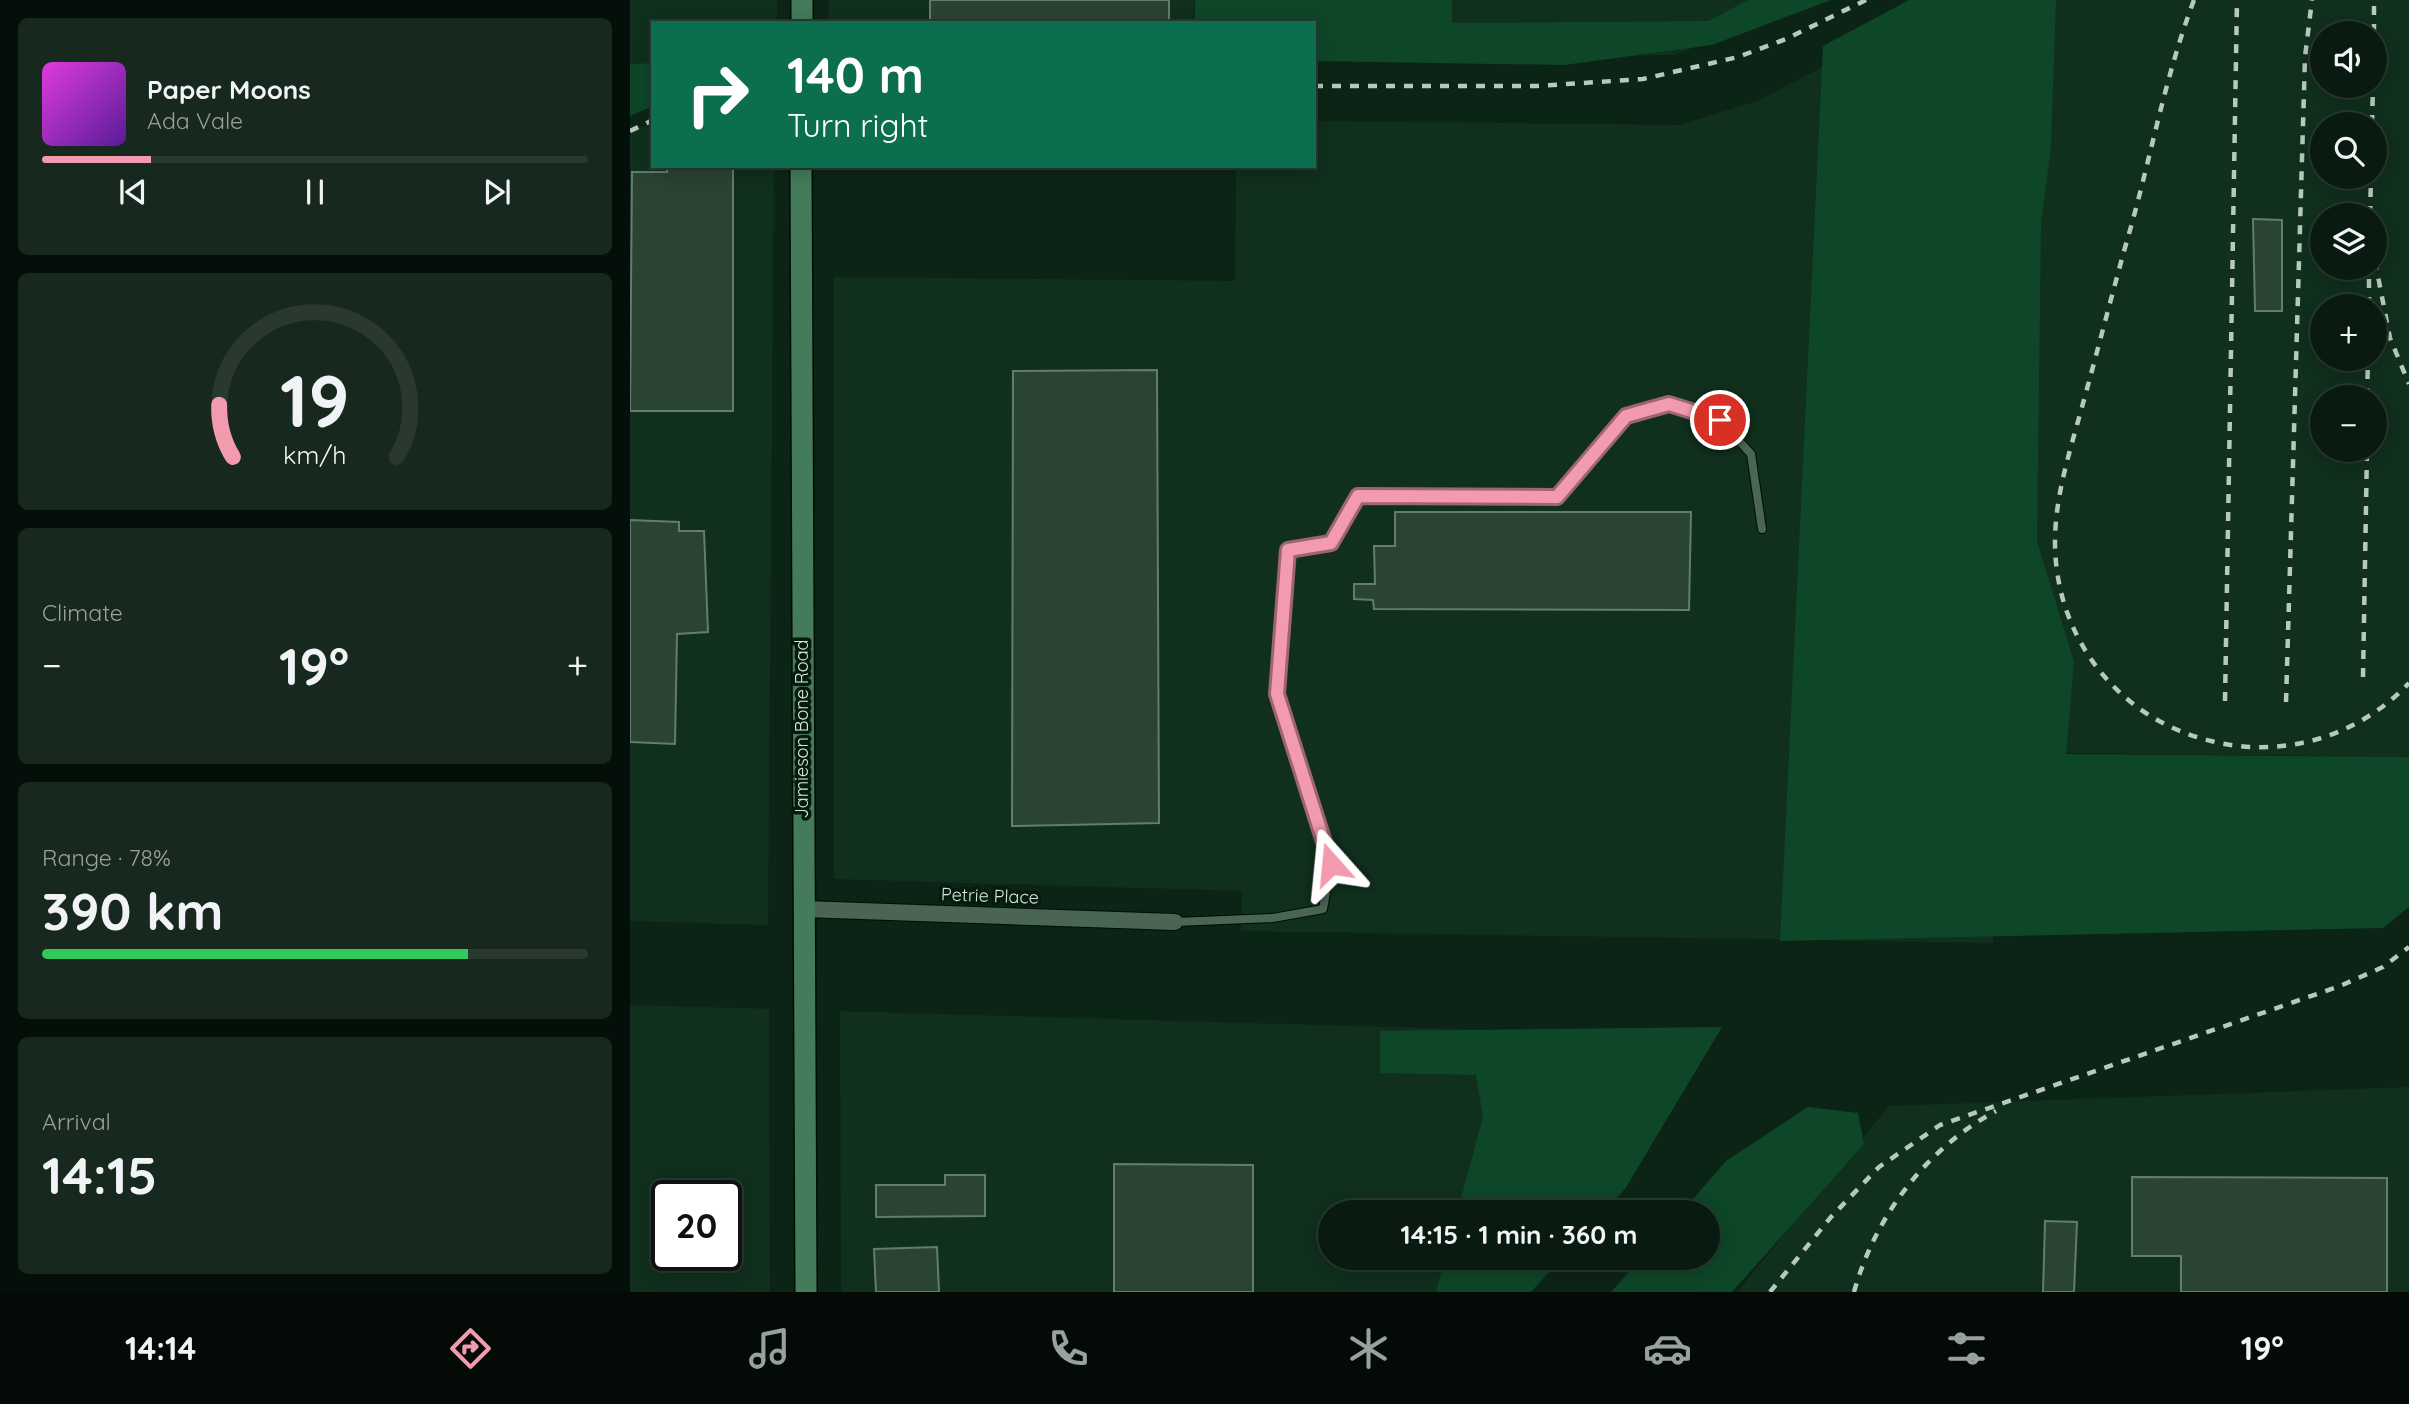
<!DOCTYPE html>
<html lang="en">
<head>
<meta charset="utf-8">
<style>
	:root { --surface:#091b10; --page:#17281e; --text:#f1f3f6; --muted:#99a19f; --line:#293930; --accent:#f29aae }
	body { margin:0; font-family:Quicksand,sans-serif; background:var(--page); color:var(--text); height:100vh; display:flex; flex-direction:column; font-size:26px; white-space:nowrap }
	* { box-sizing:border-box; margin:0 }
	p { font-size:23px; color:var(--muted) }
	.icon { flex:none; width:38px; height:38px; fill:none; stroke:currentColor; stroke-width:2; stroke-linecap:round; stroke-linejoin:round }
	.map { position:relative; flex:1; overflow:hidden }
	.details { display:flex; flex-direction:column; gap:18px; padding:18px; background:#050f09; width:630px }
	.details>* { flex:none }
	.hud { position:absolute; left:21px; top:21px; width:665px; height:147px; border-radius:0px; box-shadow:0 4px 18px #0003,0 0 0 2px var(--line); background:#0b6e4f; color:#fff; overflow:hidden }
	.fabs { position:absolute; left:1680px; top:21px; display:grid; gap:14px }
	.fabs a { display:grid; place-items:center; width:77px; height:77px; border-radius:50%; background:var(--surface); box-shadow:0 4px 18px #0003,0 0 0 2px var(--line); font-size:35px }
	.speed { position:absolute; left:21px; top:1180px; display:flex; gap:14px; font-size:35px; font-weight:700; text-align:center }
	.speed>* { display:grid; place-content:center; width:91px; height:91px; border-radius:50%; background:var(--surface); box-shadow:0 4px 18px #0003,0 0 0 2px var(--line); line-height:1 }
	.speed .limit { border:4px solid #111; border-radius:10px; background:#fff; color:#111 }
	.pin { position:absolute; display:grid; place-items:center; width:60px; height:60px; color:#fff; margin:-30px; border:4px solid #fff; border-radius:50%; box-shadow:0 2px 7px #0007 }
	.me { position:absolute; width:77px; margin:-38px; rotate:342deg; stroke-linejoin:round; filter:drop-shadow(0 0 5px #0008) }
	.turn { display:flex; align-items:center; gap:24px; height:147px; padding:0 21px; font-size:32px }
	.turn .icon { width:91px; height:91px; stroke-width:2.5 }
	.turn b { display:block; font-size:49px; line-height:60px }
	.big { font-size:52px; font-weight:700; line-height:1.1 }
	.details .tile { flex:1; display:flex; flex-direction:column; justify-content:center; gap:10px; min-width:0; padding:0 24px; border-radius:10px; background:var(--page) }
	.details .dial { align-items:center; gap:0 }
	.dial svg { height:182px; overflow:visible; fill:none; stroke:var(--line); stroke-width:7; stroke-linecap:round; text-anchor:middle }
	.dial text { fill:var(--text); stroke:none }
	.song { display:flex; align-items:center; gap:21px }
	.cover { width:84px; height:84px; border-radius:10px; background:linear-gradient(135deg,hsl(300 70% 55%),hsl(270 70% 35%)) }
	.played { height:7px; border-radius:4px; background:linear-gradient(90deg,var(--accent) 20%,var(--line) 20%) }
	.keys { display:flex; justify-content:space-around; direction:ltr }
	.heat { display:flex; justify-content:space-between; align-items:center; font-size:38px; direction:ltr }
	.charge { height:10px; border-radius:5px; background:linear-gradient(90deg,#34c759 78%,var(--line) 0) }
	.trip { position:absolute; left:688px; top:1200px; width:402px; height:70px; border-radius:35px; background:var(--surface); box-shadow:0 4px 18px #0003,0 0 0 2px var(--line); font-weight:700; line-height:70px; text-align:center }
	.menu { display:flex; height:112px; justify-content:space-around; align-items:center; background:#040b06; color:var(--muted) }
	.menu .icon { width:49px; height:49px }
	.menu .on { color:var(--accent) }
	.menu b { font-size:32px; color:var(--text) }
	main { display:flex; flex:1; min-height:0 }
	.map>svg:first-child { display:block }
</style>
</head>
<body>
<main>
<section class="details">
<div class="tile">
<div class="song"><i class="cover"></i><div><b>Paper Moons</b><p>Ada Vale</p></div></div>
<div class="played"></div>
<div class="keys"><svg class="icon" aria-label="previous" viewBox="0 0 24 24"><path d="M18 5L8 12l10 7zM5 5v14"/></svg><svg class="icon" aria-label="pause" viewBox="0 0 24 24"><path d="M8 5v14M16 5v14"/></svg><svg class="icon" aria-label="next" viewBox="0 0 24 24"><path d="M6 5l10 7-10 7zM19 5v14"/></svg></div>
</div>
<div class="tile dial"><svg viewBox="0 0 100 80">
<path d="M14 69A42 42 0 1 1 86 69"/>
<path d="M14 69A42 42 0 0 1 8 46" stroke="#f29aae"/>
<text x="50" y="56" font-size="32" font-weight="700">19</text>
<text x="50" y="72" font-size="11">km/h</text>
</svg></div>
<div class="tile"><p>Climate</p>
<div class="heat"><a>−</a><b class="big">19°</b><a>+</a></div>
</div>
<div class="tile"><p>Range · 78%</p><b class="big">390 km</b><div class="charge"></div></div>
<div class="tile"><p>Arrival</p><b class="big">14:15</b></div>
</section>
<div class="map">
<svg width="1779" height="1292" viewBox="0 0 1779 1292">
	<rect width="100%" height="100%" fill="#0c2416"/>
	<g fill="#102f1d" fill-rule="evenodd">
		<path d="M0 0H147V23H23V63L0 64Z"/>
		<path d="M199 0H564L563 23H199Z"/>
		<path d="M810 0H1165L1105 32 1044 55 810 57Z"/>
		<path d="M1289 0H1779V757L1369 752 1363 943 611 931 612 891 204 879V277L605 281 606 166H684V121L1049 125 1127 101 1202 62ZM1692 33H1745V86H1692ZM1692 124H1745V177H1692ZM1692 215H1745V268H1692ZM1692 306H1745V359H1692ZM1692 397H1745V450H1692Z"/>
		<path d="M23 123V166H144L138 925 0 921V130Z"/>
		<path d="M0 1005 139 1009 140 1292H0ZM37 1195H96V1255H37Z"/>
		<path d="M210 1011 1065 1036 896 1213H700V1258H853L821 1292H211Z"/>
		<path d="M1779 1087V1292H1107L1259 1106Z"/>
	</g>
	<g fill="#0e4628">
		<path d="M565 0H822V23L1079 21 1118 0H1201L1082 45 934 65 684 61V23H565Z"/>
		<path d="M1279 0H1426L1421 147 1411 224 1407 541 1444 662 1436 754 1779 757V907L1753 928 1150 941 1193 46Z"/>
		<path d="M23 63V106L0 116V64Z"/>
		<path d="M1092 1027 995 1189 973 1213H827L853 1117 846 1075 750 1073V1031Z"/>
		<path d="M1178 1107 1228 1113 1234 1144 1102 1292H981L1011 1258H1078V1213H1051L1096 1161Z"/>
		<path d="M815 1258H932L901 1292H806Z"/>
	</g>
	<g fill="#2b4333" stroke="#637d6b" stroke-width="2">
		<rect x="300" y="0" width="239" height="23"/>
		<path d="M37 166H103V411H0L2 172H37Z"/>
		<path d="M1623 219 1652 220V311H1625Z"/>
		<path d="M527 370 529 823 382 826 383 371Z"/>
		<path d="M765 512H1061L1059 610 744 609 743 600 724 599V584H745L744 546H765Z"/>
		<path d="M0 520 49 522V531H74L78 632 47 634 45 744 0 742Z"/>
		<path d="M484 1164 623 1165V1292H484Z"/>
		<path d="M315 1175H355V1216L246 1217V1185H315Z"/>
		<path d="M1502 1177 1757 1178V1292H1551V1256H1502Z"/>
		<path d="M1415 1221 1447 1222 1444 1292H1413Z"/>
		<path d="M307 1247 309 1292H246L244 1249Z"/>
	</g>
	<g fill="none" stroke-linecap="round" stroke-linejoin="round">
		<defs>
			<path id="lane" d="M545 922 643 918 693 909 701 864 647 694 658 550 701 543 728 496 927 497 996 417 1039 404 1090 420 1121 454 1132 529"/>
			<path id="street" d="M174 909 545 922"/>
			<g id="secondary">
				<path d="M172 23V0"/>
				<path d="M171 166 176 1292"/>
			</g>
		</defs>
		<use href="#lane" stroke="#000d03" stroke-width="10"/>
		<use href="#street" stroke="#000d03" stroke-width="18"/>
		<use href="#secondary" stroke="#000d03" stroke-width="24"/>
		<use href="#lane" stroke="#4b6554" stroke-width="8"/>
		<use href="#street" stroke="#4b6554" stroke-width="16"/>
		<use href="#secondary" stroke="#447b5b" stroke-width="21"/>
		<g stroke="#b8c8bd" stroke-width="4.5" stroke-dasharray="9 9" stroke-linecap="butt">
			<path d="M1564 0C1534 79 1520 163 1496 244 1481 298 1467 353 1452 407 1440 451 1425 496 1425 542 1425 637 1488 719 1581 741 1653 759 1728 737 1779 683"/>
			<path d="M1744 33V0"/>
			<path d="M684 86H907L1013 79 1108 57 1156 39 1236 0"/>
			<path d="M1742 124 1743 86"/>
			<path d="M0 131 23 120"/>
			<path d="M1740 215 1741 177"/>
			<path d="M1745 261 1760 338 1779 384"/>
			<path d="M1739 306V271"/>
			<path d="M1737 397 1738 359"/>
			<path d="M1733 677 1737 450"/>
			<path d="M1595 701 1607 0"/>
			<path d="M1656 702 1675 57 1682 0"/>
			<path d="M1140 1292 1201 1217 1249 1167 1310 1125 1710 986 1753 967 1779 947"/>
			<path d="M1224 1292C1245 1216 1297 1148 1366 1111"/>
		</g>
	</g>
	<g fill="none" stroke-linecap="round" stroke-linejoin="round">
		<defs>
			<path id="route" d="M701 864 647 694 658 550 701 543 728 496 927 497 996 416 1039 404 1090 420"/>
		</defs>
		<use href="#route" stroke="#9d6471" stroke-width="18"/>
		<use href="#route" stroke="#f29aae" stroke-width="12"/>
	</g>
	<g text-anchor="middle" stroke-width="7" stroke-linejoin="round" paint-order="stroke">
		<g font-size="18" fill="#d7e5db" stroke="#041b0d">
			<text transform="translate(172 729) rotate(-90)" y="6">Jamieson Bone Road</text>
			<text transform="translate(360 896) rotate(2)" y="6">Petrie Place</text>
		</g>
	</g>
</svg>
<div class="fabs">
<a><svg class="icon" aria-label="sound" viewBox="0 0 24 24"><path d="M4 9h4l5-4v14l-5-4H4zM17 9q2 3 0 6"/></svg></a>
<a><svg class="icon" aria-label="search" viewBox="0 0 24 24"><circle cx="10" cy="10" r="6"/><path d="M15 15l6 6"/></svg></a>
<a><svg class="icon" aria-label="layers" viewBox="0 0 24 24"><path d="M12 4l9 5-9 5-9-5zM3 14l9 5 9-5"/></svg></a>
<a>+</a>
<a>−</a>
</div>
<div class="speed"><div class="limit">20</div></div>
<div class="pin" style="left:1090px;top:420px;background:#d93025"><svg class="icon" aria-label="arrive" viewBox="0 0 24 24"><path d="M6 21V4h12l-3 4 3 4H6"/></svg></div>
<svg class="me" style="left:701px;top:864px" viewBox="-20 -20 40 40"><path d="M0-17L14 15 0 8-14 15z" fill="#f29aae" stroke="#fff" stroke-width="4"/></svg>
<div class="trip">14:15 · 1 min · 360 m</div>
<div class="hud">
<div class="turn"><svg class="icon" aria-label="right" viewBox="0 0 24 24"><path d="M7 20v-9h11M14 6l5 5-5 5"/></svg><div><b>140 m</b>Turn right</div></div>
</div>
</div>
</main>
<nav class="menu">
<b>14:14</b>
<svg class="icon on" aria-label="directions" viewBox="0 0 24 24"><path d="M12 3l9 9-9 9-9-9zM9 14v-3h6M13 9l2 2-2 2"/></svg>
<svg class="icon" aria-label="music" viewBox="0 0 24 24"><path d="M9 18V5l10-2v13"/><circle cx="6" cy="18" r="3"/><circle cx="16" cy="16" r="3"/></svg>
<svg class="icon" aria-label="phone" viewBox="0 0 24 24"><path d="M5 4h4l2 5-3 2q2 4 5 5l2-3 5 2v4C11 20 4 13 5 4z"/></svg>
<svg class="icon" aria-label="climate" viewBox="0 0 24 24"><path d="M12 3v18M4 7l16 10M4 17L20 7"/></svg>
<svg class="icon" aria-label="car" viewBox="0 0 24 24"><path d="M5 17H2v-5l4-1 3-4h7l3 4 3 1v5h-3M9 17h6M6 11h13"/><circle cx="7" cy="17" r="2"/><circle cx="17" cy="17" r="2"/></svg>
<svg class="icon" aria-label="filters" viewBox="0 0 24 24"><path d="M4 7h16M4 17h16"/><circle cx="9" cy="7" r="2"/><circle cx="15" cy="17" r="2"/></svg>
<b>19°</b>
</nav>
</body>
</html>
